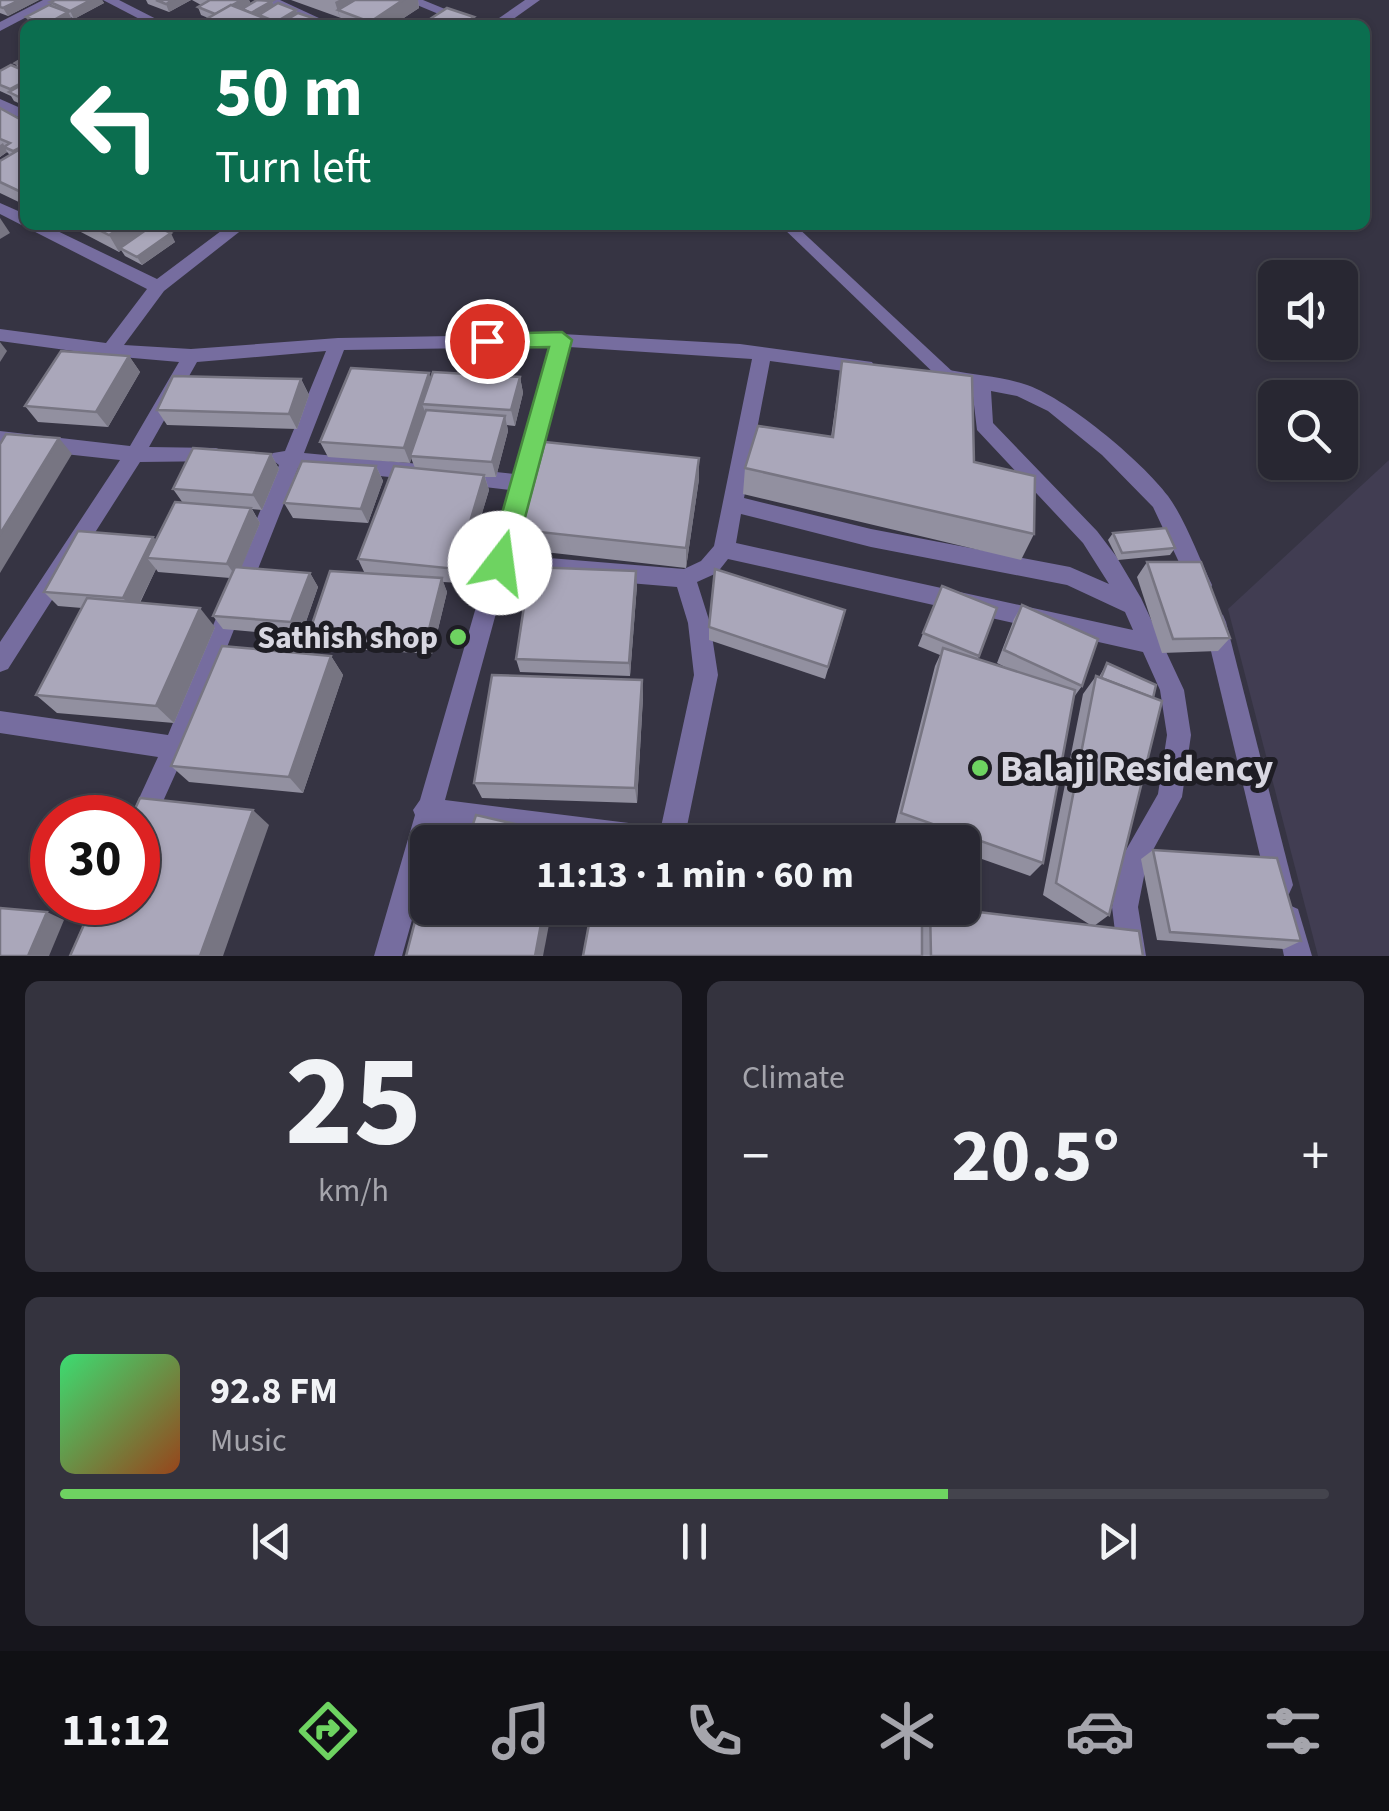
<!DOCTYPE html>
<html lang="en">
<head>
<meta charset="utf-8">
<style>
	:root { --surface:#282732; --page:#34333e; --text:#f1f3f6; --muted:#a5a5ac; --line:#44444d; --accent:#6ed361 }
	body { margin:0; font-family:"Source Sans 3",sans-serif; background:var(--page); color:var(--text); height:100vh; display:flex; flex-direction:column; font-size:38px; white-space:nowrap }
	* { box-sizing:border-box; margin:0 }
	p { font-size:32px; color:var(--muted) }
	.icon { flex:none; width:55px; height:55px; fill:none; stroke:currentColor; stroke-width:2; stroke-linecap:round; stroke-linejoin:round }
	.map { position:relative; height:956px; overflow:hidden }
	.details { display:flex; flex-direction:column; gap:25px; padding:25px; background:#16151c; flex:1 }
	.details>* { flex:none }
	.top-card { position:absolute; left:20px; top:20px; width:1350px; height:210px; border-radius:15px; box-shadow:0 2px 8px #0004,0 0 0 2px var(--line); background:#0b6e4f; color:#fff; overflow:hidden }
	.controls { position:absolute; left:1258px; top:260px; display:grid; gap:20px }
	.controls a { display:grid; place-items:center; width:100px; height:100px; border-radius:15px; background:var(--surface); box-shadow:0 2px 8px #0004,0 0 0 2px var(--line); font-size:50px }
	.speed { position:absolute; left:30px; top:795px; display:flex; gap:20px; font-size:50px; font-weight:700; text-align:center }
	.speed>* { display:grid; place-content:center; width:130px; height:130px; border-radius:50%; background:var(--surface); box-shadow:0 2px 8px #0004,0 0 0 2px var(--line); line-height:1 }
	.speed .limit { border:15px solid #d22; background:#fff; color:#111 }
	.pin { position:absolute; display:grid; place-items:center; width:85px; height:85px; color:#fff; margin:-42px; border:5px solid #fff; border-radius:50%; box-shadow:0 2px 10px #0007 }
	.me { position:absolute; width:110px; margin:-55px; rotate:15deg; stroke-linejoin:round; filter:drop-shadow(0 0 8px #0008) }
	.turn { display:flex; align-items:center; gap:35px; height:210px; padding:0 30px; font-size:45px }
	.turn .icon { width:130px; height:130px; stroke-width:2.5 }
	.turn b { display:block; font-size:70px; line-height:85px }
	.big { font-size:75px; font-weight:700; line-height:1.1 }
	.details .card { flex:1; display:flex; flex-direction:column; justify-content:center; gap:15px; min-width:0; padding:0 35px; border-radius:15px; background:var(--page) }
	.details .dial { align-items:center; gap:0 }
	.dial b { font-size:130px; line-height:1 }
	.song { display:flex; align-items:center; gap:30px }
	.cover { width:120px; height:120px; border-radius:15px; background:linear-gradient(135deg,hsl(140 70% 55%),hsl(20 70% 35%)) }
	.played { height:10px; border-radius:5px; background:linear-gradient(90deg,var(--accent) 70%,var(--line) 70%) }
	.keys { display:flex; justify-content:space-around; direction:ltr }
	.heat { display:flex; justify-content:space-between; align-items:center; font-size:55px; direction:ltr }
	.details .tiles { flex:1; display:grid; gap:25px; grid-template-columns:1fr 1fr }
	.card:last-child { grid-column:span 2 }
	.trip { position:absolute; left:410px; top:825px; width:570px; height:100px; border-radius:15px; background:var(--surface); box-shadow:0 2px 8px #0004,0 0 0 2px var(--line); font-weight:700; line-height:100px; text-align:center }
	.tabs { display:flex; height:160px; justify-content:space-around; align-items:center; background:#101014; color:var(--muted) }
	.tabs .icon { width:70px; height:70px }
	.tabs .active { color:var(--accent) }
	.tabs b { font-size:45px; color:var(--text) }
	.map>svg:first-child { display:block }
</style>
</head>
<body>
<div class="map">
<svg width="1389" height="956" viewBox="0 0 1389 956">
	<rect width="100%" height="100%" fill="#363443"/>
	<path fill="#413d52" d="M1389 460V956H1318L1228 609Z"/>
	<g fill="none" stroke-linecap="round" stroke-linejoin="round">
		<path fill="#766d9f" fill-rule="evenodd" d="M780 225H795L954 373 956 377 954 381H942Z"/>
		<g fill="#766d9f" fill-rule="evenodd">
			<path d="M43 0H59L0 31V22Z"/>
			<path d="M103 0H119L168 25H151Z"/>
			<path d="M263 0H280L334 25H316Z"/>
			<path d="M405 0H423L484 25H465Z"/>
			<path d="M525 0H540L505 25H489Z"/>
			<path d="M0 99 25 110V120L0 109Z"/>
			<path d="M0 203 25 214V225H45L157 279 229 225H248L164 291 124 345 191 349 338 338 562 334 740 344 872 362 875 367 866 374 770 361 744 498 871 529 1070 567 1109 584 1083 543 977 430 972 388 942 382 940 377 949 370C974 375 999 376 1024 384 1064 396 1142 461 1168 496 1185 519 1199 558 1212 585L1209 592 1201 594 1193 592 1153 507 1102 455 1048 411 1017 396 991 391 993 423 1097 531 1116 556 1141 598 1184 690 1191 735 1182 797 1147 861 1138 907 1146 956H1118L1112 907 1122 857 1158 794 1167 735 1160 690 1143 652 728 559 717 573 697 582 710 623 718 675 686 831 691 833 695 842H584L438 824 433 842H428V862L402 956H374L415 815 413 810 420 800 510 490 459 484 452 482 449 476 452 470 459 468 514 474 551 347 344 350 304 453 420 464 427 466 430 472 427 478 420 480 298 468 187 748 147 837 138 840V818H130L158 757 0 733V711L168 735 279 465 270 458 273 453 285 451 326 351 197 362 149 447 216 448 223 451 226 456 223 461 140 462 8 669 0 672V642L120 460 0 447V431L130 446 179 362 110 356 0 341V329L106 343 147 289 0 214ZM569 347 752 359 714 546 701 561 684 569 512 555ZM741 514 871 547 1067 585 1125 612 1133 630 736 543ZM507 573 677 587 688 623 694 675 661 827 445 800Z"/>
			<path d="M1215 612 1223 615 1226 622 1293 885 1289 894 1280 898 1271 894 1267 885 1204 622 1207 615Z"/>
			<path d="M1289 905 1298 909 1312 956H1284L1276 918 1280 909Z"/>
		</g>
	</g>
	<g fill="#9290a0">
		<path d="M0 0H39L8 16 0 13Z"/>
		<path d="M55 0H102L104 3 74 19 71 17 73 21 64 25H31L26 17 52 6 50 2Z"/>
		<path d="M146 0H191L169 12 148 4Z"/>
		<path d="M192 0H249L251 4 272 1 274 6 296 10 297 13 328 25H204L203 21 208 18 201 15 198 7 201 5Z"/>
		<path d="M291 0H418L419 8 393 25H343L341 18Z"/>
		<path d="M25 57V106L14 101 11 96 0 91V71L18 68 15 63Z"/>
		<path d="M0 108 25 122V205L0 193V161L10 155 7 152 0 157Z"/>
		<path d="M56 225H144L147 229 152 225H175L166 231 175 242 142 265 125 256 121 250 119 252 79 231 77 228 70 232Z"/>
		<path d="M129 356 140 372 108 427 38 422 25 406Z"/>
		<path d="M842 361 974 462 1034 534 1021 560 743 494 745 468 831 437Z"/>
		<path d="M520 377 523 393 515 426 507 425 508 431 496 477H485L489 490 461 583 443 582 447 592 432 654 318 647 309 633 365 574 358 559 415 468 411 458 410 463 328 457 320 442 431 378Z"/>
		<path d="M301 379 309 395 297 429 167 425 157 410Z"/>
		<path d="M271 454 279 469 262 510 252 509 260 523 241 567 310 573 318 587 301 636 223 629 213 616 230 578 158 572 156 569 140 603 215 627 174 723 57 713 36 695 82 608 58 606 44 592 153 537 156 540 183 503 173 489Z"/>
		<path d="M699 458V479L686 568 527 550 521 530Z"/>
		<path d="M376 466 383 481 368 523 293 518 284 503Z"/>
		<path d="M1113 533 1175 548 1170 555 1118 560 1108 540Z"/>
		<path d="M1147 562 1230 638 1218 651 1162 653 1137 577Z"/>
		<path d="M637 585 630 676 520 672 516 659Z"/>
		<path d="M942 586 997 608 978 659 1009 669 997 663 1014 619 1022 605 1082 686 1074 697 1043 863 1030 876 962 852V842H935L894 828 935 666 940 655 918 646Z"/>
		<path d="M842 623 825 679 709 640V627Z"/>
		<path d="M331 656 343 675 303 793 189 782 171 766Z"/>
		<path d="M1107 663 1109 915 1094 926 1143 956H583L921 917 928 908 1092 926 1043 895 1083 694 1096 676 1099 677Z"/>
		<path d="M642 680 643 697 637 803 482 798 474 783Z"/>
		<path d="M1153 850 1301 941 1284 949 1157 940 1141 859Z"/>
	</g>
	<g fill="#777582">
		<path d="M20 0H39L8 16 3 8Z"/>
		<path d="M91 0H102L104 3 74 19 70 11Z"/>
		<path d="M173 0H191L169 12 166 4Z"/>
		<path d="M242 0H249L251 5 220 22 217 14Z"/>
		<path d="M339 0H357L338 10 340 18 335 2Z"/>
		<path d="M403 0H418L419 8 393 25H370V22Z"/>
		<path d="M272 1 275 9 262 17 248 14Z"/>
		<path d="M296 10 299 18 277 25 276 22Z"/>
		<path d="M68 12 73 21 64 25H45Z"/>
		<path d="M474 17 475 25H462Z"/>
		<path d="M264 18 267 25H252Z"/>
		<path d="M3 143 7 152 0 157V145Z"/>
		<path d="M0 218 10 233 0 239Z"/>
		<path d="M65 225H75L77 228 70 232Z"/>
		<path d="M125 225H144L148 232 120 248 121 250 119 252 109 235Z"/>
		<path d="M162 225H175L166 232Z"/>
		<path d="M171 233 175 242 142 265 137 257Z"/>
		<path d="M0 342 7 351 0 362Z"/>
		<path d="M129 356 140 372 108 427 96 412Z"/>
		<path d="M429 373 434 388 422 404 426 414 410 463 404 448Z"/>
		<path d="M520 377 523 393 515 426 511 410Z"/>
		<path d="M301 379 309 395 297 429 289 414Z"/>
		<path d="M505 416 508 431 496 477 492 462Z"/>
		<path d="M59 438 72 454 0 573V534Z"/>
		<path d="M271 454 279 469 262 510 253 495Z"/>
		<path d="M699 458V479L686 568V548Z"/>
		<path d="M376 466 383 481 368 523 361 509Z"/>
		<path d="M484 475 489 490 461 583 456 569Z"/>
		<path d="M251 508 260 523 237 578 227 564Z"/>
		<path d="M153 537 165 551 147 558 156 569 135 612 123 598Z"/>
		<path d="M636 571 637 585 630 676 629 663Z"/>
		<path d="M310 573 318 587 301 636 291 622Z"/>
		<path d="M442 578 447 592 432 654 426 641Z"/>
		<path d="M200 608 215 627 174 723 156 706Z"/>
		<path d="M331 656 343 675 303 793 289 777Z"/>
		<path d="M642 680 643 697 637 803 635 788Z"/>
		<path d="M253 810 269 825 223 956H200Z"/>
		<path d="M544 908H548L551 914 543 956H535Z"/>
		<path d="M47 912 64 920 49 956H28Z"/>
	</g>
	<g fill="#aaa7ba" stroke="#777582" stroke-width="2.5">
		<path d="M0 0H20L3 8 0 7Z"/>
		<path d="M55 0H91L70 11 50 2Z"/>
		<path d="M156 0H173L166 4Z"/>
		<path d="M210 0H242L215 14 198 7Z"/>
		<path d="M257 0 272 1 251 13 242 9Z"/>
		<path d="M355 0H403L370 22 338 10Z"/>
		<path d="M278 3 296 10 276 22 259 15Z"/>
		<path d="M49 5 68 12 45 25 26 17Z"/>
		<path d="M231 5 264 18 252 25H213L203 21Z"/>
		<path d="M447 8 474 17 462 25H440L427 21Z"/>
		<path d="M298 13 328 23 325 25H278Z"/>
		<path d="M25 57V67L15 63Z"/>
		<path d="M11 65 25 71V81L10 89 0 85V71Z"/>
		<path d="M25 83V100L9 92Z"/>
		<path d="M0 108 25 122V145L13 151 4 147 10 143 0 139Z"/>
		<path d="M22 148 25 150V188L19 191 0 182V161Z"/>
		<path d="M89 225H125L109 235Z"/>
		<path d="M153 225 171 233 137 257 120 248Z"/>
		<path d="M61 351 129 356 96 412 25 406Z"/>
		<path d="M842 361 972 376 974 462 1035 476 1034 534 745 468 758 426 833 437Z"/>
		<path d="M351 368 429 373 404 448 320 442Z"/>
		<path d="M433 372 520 377 511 410 422 404Z"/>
		<path d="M173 376 301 379 289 414 157 410Z"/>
		<path d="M426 410 505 416 492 462 410 456Z"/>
		<path d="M6 434 59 438 0 534V444Z"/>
		<path d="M545 442 699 458 686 548 521 530Z"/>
		<path d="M193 448 271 454 253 495 173 489Z"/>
		<path d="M302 461 376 466 361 509 284 503Z"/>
		<path d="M394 466 484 475 456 569 358 559Z"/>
		<path d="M175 502 251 508 227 564 147 558Z"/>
		<path d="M1166 528 1175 548 1122 553 1113 533Z"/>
		<path d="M78 531 153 537 123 598 44 592Z"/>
		<path d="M1147 562H1201L1230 638 1173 639Z"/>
		<path d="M235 567 310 573 291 622 213 616Z"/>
		<path d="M530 567 636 571 629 663 516 659Z"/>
		<path d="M715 569 845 610 828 667 709 627Z"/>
		<path d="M330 571 442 578 426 641 309 633Z"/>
		<path d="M942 586 997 608 979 656 923 633Z"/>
		<path d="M87 598 200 608 156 706 36 695Z"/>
		<path d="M1022 605 1098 639 1082 686 1004 650Z"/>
		<path d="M222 646 331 656 289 777 171 766Z"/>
		<path d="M943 648 1075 690 1043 863 901 813Z"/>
		<path d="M1107 663 1156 685 1153 698 1101 678Z"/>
		<path d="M492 675 642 680 635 788 474 783Z"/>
		<path d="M1096 676 1162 701 1109 915 1056 883Z"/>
		<path d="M140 798 253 810 200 956H70L94 902H138V818H131Z"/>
		<path d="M476 815 567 836 565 842H467Z"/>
		<path d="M1153 850 1277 858 1301 941 1170 932Z"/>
		<path d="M424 887 428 888V908H544L535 956H406Z"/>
		<path d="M0 908 47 912 28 956H0Z"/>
		<path d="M592 908H849L922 917V956H583Z"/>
		<path d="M930 908H945L1139 931 1143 956H931Z"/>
	</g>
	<path fill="#6ed361" stroke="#48893f" stroke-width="2.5" d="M562 332 572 340 513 563 509 570 500 573 492 570 488 563 549 347 487 348 477 341 487 334Z"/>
	<g fill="#6ed361" stroke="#1e1d24" stroke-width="4">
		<circle cx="458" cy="637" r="10"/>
		<circle cx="980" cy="768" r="10"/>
	</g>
	<g text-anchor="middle" stroke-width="10" stroke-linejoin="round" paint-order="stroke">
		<g font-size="32" font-weight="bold" fill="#d8d7e1" stroke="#1e1d24" text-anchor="end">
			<text x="438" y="648">Sathish shop</text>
		</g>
		<g font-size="38" font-weight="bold" fill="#d8d7e1" stroke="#1e1d24" text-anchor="start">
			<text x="1000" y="781">Balaji Residency</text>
		</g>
	</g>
</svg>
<div class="controls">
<a><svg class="icon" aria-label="sound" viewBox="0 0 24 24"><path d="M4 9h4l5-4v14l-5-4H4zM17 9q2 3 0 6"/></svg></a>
<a><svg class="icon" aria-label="search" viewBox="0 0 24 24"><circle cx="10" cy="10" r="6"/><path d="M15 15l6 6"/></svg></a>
</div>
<div class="speed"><div class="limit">30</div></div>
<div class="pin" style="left:487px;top:341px;background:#d93025"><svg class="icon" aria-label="arrive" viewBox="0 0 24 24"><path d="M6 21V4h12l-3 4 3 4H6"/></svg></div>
<svg class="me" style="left:500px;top:563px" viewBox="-20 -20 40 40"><circle r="19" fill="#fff"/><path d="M0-13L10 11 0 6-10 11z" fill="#6ed361"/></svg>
<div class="trip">11:13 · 1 min · 60 m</div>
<div class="top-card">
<div class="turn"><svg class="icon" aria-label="left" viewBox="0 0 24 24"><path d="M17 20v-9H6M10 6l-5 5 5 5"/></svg><div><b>50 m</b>Turn left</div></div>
</div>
</div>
<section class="details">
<div class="tiles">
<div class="card dial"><b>25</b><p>km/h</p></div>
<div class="card"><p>Climate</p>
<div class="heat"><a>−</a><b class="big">20.5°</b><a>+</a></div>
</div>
<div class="card">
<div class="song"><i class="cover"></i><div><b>92.8 FM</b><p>Music</p></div></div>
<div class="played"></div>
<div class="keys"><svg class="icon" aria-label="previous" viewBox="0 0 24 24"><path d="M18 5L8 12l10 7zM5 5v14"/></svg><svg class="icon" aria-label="pause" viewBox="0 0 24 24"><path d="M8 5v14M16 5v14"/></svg><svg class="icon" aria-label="next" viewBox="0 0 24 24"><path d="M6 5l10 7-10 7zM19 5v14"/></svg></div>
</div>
</div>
</section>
<nav class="tabs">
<b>11:12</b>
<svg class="icon active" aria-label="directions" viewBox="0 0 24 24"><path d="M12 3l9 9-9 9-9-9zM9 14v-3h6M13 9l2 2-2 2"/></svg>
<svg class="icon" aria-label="music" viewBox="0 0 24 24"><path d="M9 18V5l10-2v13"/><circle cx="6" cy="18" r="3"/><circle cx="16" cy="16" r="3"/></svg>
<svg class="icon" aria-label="phone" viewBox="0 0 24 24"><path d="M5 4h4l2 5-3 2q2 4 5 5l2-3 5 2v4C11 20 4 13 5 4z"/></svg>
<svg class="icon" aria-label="climate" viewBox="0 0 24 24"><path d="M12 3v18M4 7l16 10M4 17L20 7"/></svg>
<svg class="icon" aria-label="car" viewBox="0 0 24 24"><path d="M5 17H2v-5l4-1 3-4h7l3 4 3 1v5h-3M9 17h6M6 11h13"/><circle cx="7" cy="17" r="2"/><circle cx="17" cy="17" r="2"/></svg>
<svg class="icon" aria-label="filters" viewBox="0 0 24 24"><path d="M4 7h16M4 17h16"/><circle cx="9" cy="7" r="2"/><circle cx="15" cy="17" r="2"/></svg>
</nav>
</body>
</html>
